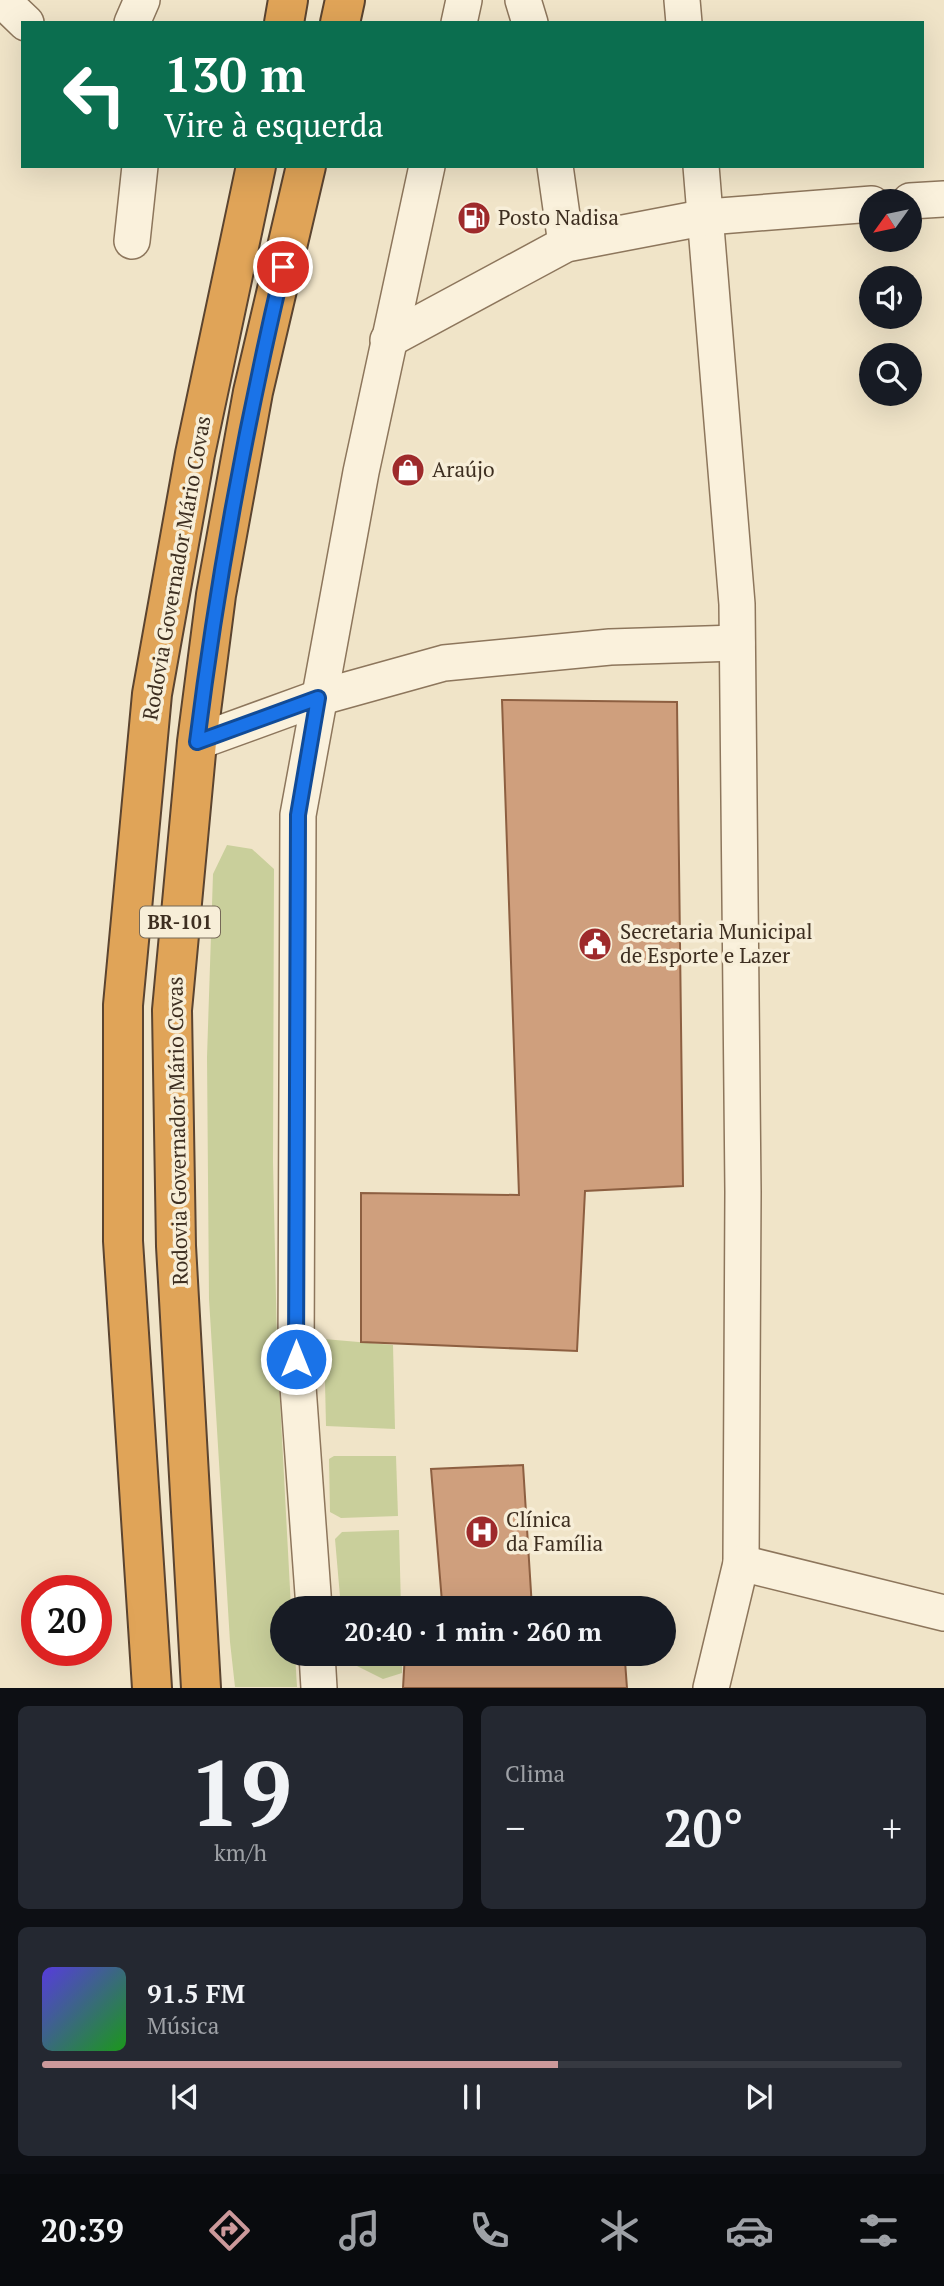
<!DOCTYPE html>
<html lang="pt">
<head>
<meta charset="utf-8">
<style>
	:root { --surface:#171b24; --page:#242831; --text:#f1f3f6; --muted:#9ea1a6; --line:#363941; --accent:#cc999b }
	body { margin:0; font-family:"PT Serif",serif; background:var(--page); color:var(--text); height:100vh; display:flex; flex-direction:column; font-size:26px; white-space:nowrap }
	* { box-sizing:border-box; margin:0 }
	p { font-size:23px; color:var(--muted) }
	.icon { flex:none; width:38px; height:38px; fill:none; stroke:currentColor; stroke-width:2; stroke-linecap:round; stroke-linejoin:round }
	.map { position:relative; height:1688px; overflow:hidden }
	.side { display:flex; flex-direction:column; gap:18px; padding:18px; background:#0d0f14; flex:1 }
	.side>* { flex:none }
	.top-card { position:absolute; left:21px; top:21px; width:903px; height:147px; border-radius:0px; box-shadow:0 7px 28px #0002; background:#0b6e4f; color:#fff; overflow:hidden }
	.needle { width:46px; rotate:237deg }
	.buttons { position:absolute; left:859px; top:189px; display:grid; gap:14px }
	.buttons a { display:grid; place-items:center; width:63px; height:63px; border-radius:50%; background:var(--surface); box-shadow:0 7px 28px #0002; font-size:35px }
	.speed { position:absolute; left:21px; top:1575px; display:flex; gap:14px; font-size:35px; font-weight:700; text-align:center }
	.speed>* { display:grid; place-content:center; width:91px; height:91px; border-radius:50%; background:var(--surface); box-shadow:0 7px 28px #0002; line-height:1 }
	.speed .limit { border:10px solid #d22; background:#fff; color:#111 }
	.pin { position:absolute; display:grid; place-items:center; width:60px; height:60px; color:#fff; margin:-30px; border:4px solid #fff; border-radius:50%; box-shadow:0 2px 7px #0007 }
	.me { position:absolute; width:77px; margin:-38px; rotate:0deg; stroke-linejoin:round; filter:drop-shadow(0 0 5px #0008) }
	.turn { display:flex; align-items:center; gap:24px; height:147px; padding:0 28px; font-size:32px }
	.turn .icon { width:91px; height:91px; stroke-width:2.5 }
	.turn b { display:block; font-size:49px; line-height:60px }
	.big { font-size:52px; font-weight:700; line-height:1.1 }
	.side .card { flex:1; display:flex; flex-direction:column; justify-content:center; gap:10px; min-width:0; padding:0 24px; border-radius:10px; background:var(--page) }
	.side .dial { align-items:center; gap:0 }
	.dial b { font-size:91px; line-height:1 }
	.song { display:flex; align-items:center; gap:21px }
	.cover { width:84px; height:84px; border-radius:10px; background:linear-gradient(135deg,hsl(250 70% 55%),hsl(120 70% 35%)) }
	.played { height:7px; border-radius:4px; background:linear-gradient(90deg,var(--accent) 60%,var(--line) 60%) }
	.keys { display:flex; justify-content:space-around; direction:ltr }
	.heat { display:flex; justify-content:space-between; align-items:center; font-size:38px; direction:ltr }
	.side .tiles { flex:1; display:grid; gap:18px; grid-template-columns:1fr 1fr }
	.card:last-child { grid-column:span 2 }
	.trip { position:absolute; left:270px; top:1596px; width:406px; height:70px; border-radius:35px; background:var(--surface); box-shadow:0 7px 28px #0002; font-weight:700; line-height:70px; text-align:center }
	.tabs { display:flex; height:112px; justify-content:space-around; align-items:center; background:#090b0e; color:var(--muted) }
	.tabs .icon { width:49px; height:49px }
	.tabs .current { color:var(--accent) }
	.tabs b { font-size:32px; color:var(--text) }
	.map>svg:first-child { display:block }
</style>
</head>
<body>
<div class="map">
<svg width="944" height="1688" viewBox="0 0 944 1688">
	<rect width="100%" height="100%" fill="#f0e4c8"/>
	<g fill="#c9cf9b">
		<path d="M227 845 252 849 274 869 273 1162 277 1344 291 1608H282V1654H295L297 1687H235L230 1642 209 1299 207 1057 213 874Z"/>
		<path d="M324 1339 393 1345 395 1429 326 1426Z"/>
		<path d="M334 1456H396L398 1516 341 1518 330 1512 329 1459Z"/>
		<path d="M399 1530 401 1608H341L335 1539 342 1532Z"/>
		<path d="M345 1654H402V1673L383 1679 345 1660Z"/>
	</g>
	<g fill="#cf9f7d" stroke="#8d5f41" stroke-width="2">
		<path d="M502 700 677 702 683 1186 585 1191 577 1351 361 1342V1193L519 1195Z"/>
		<path d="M523 1465 532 1608H536H409V1600L442 1602 431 1469Z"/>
		<path d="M405 1654H561L560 1659 625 1661 627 1688H403Z"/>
	</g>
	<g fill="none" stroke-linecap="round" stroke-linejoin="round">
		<defs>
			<g id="minor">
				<path d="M2 0 26 23"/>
				<path d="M523 0 530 23"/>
				<path d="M682 0 684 23"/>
				<path d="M132 23 142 0"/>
				<path d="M459 23 464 0"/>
				<path d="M555 166 566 244"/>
				<path d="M701 166 737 604 743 1192 741 1563 711 1688"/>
				<path d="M910 201 944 199"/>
				<path d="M132 241 140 166"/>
				<path d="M388 340 566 244 707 217 872 204"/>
				<path d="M197 742 318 698 444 663 610 647 737 643"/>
				<path d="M741 1563 944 1613"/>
				<path d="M314 1608 296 1359 298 815 361 472 427 166"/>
				<path d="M317 1654 319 1688"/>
			</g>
			<g id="highway">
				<path d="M284 23 288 0"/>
				<path d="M340 23 345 0"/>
				<path d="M152 1688 123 1241V1005L152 694 195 454 256 166"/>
				<path d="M201 1688 176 1246 172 1010 197 742 216 595 253 392 306 166"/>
			</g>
		</defs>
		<use href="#minor" stroke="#8d765c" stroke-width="38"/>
		<use href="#highway" stroke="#5b4430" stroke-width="42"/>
		<use href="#minor" stroke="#faf1dc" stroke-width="35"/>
		<use href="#highway" stroke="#e0a458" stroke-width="38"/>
	</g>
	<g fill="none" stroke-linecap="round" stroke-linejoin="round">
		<defs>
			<path id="route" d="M283 267C246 424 217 582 197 742L318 698 298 815 296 1359"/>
		</defs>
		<use href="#route" stroke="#114b97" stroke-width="18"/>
		<use href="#route" stroke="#1a73e8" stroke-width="12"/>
	</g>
	<defs>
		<symbol id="fuel-disc" viewBox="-11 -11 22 22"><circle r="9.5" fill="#9e2a2b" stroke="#f7eed8"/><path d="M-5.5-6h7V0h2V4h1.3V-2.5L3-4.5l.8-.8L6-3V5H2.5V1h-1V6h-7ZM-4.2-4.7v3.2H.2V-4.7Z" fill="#fff"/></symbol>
		<symbol id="shop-disc" viewBox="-11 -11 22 22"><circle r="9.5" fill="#9e2a2b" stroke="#f7eed8"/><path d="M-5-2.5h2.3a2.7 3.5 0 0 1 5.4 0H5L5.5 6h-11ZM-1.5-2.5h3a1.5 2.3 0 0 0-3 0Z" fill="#fff"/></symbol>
		<symbol id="civic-disc" viewBox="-11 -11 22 22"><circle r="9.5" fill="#9e2a2b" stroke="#f7eed8"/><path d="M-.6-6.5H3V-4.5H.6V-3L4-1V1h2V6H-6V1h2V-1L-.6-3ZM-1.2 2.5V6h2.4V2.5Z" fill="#fff"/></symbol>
		<symbol id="hospital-disc" viewBox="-11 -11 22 22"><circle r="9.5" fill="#9e2a2b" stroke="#f7eed8"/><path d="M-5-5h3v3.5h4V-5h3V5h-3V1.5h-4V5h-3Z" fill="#fff"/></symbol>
	</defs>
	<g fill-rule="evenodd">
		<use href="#fuel-disc" x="455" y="199" width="38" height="38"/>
		<use href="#shop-disc" x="389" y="451" width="38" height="38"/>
		<use href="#civic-disc" x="576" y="925" width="38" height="38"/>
		<use href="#hospital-disc" x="463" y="1513" width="38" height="38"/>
	</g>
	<g text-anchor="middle" stroke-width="7" stroke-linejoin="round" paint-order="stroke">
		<rect fill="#f7eed8" stroke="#756857" stroke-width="2" x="140" y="906.5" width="80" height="31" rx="5"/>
		<g font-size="19" font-weight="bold" fill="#3d2e20">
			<text x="180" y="929">BR-101</text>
		</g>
		<g font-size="21" fill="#3d2e20" stroke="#f7eed8" text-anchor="start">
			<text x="498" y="225">Posto Nadisa</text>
			<text x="432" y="477">Araújo</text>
			<text x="620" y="939">Secretaria Municipal<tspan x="620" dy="24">de Esporte e Lazer</tspan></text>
			<text x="506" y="1527">Clínica<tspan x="506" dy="24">da Família</tspan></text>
		</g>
		<g font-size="21" fill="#3d2e20" stroke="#f7eed8">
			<text transform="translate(177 568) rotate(-80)" y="7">Rodovia Governador Mário Covas</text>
			<text transform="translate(178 1131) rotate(-91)" y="7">Rodovia Governador Mário Covas</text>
		</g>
	</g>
</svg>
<div class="buttons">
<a><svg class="needle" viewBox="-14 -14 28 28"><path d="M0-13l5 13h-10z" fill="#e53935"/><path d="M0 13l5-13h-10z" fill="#9ea1a6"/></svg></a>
<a><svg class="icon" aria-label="sound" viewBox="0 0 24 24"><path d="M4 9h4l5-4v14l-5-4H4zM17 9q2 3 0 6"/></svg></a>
<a><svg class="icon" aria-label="search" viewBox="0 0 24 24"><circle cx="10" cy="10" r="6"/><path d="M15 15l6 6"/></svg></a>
</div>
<div class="speed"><div class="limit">20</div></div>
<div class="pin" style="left:283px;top:267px;background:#d93025"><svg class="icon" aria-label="arrive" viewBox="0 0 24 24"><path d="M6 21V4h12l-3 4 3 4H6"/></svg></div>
<svg class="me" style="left:296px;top:1359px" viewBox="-20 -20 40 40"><circle r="17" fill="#1a73e8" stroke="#fff" stroke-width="3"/><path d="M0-11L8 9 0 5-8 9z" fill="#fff"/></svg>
<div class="trip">20:40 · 1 min · 260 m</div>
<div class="top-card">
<div class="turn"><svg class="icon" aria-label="left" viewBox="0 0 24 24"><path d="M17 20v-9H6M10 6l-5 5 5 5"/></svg><div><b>130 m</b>Vire à esquerda</div></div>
</div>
</div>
<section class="side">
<div class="tiles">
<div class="card dial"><b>19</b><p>km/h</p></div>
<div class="card"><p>Clima</p>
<div class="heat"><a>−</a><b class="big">20°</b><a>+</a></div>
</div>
<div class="card">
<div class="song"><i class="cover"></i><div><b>91.5 FM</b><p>Música</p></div></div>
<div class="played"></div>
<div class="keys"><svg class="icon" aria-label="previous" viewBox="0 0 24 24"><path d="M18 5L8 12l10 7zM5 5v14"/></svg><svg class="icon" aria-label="pause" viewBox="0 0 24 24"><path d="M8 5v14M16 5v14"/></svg><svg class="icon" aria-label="next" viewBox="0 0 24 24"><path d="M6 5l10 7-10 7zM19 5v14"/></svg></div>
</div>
</div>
</section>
<nav class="tabs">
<b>20:39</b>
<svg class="icon current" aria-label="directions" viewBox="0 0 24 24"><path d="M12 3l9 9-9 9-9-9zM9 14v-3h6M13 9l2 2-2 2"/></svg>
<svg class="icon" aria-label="music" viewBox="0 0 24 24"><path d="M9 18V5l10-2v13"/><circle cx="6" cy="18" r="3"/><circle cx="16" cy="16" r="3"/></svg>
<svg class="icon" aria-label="phone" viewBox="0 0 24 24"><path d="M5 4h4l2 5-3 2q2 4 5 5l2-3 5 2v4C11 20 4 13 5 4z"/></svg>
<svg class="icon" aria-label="climate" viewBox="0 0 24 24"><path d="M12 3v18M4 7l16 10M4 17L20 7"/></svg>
<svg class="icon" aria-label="car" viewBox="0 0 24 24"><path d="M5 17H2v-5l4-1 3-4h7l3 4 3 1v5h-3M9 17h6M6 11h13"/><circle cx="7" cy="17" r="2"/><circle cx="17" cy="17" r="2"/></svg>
<svg class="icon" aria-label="filters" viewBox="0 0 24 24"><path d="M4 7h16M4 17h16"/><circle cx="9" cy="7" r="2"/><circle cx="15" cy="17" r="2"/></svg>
</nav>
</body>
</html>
